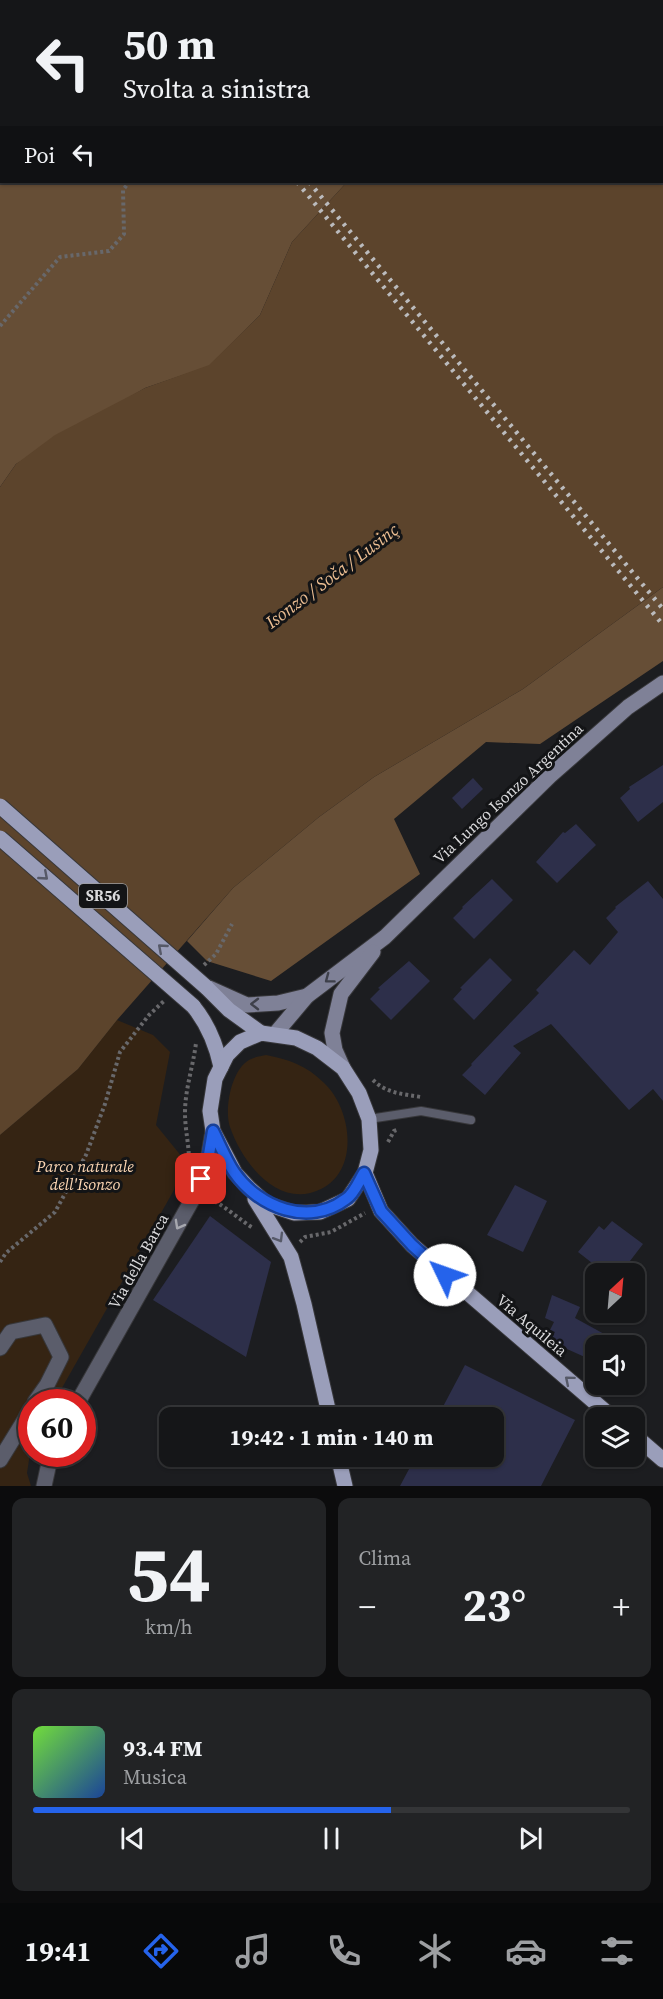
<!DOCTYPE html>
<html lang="it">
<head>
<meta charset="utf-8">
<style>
	:root { --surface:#151618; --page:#222325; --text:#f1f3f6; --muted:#9d9fa2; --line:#343537; --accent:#2563eb }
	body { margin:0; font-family:"Source Serif 4",serif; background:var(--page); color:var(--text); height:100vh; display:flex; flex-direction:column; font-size:22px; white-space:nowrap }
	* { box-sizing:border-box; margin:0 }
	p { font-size:20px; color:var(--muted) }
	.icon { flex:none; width:33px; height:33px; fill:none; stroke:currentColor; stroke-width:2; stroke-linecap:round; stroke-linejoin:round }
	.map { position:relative; height:1486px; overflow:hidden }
	.panel { display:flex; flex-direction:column; gap:12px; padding:12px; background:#0c0c0d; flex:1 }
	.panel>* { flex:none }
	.guide { position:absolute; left:0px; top:0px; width:663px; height:183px; box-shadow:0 2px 4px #0004,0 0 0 2px var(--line); background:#151618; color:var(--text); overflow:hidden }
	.needle { width:39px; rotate:26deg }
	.controls { position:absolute; left:585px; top:1263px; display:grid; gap:12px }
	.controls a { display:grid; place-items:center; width:60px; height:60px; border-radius:12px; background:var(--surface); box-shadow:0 2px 4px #0004,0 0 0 2px var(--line); font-size:30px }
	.speed { position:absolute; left:18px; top:1389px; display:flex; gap:12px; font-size:30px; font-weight:700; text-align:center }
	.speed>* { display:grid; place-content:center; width:78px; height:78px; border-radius:50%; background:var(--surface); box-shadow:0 2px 4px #0004,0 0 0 2px var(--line); line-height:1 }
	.speed .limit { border:9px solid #d22; background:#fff; color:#111 }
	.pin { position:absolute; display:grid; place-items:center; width:51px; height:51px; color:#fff; margin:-26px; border-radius:12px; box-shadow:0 3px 9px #0006 }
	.me { position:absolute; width:66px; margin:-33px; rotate:312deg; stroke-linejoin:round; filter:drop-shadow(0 0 4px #0008) }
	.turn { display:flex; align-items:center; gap:21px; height:126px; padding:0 24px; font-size:27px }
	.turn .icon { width:78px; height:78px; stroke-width:2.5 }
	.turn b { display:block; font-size:42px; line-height:51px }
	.then { display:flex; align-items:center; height:57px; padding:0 24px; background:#0003; gap:12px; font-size:22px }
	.big { font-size:45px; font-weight:700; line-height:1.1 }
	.panel .tile { flex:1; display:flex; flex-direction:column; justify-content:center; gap:9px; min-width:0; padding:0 21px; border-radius:12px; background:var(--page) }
	.panel .dial { align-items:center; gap:0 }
	.dial b { font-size:78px; line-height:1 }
	.song { display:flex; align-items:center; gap:18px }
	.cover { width:72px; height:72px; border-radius:9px; background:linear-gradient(135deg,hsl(100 70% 55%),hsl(220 70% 35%)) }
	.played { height:6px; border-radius:3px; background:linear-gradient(90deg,var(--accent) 60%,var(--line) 60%) }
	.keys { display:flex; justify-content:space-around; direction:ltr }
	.heat { display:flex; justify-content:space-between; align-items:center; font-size:33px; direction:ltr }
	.panel .tiles { flex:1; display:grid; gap:12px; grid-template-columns:1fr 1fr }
	.tile:last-child { grid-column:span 2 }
	.trip { position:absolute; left:159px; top:1407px; width:345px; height:60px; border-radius:12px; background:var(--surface); box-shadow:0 2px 4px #0004,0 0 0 2px var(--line); font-weight:700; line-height:60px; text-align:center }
	.tabs { display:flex; height:96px; justify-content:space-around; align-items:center; background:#08090a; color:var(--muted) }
	.tabs .icon { width:42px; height:42px }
	.tabs .active { color:var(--accent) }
	.tabs b { font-size:27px; color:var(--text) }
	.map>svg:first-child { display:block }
</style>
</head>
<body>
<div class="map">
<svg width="663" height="1486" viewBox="0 0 663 1486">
	<rect width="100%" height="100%" fill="#1c1d20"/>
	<g fill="#352413">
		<path d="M117 1020 153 1035 170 1052 156 1125 182 1157 174 1190 54 1402H32L31 1447 27 1473 31 1486H0V1135L78 1069Z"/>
		<path d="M266 1055C288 1059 307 1066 323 1082 352 1108 360 1170 321 1189 279 1210 242 1163 230 1127 224 1110 231 1070 249 1060 254 1057 261 1056 266 1055Z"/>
	</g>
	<g fill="#664e36">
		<path d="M0 0H128L129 1 2 2V182H347L292 242 260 315 209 366 145 388 16 464 0 487Z"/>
		<path d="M180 0H663V71L662 72V2H181Z"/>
		<path d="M663 587V661L540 744 486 742 394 819 420 874 271 981 207 961 187 941 233 888 319 817 374 777 523 689Z"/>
	</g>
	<path fill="#5c442c" d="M663 71V587L523 689 374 777 319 817 233 888 117 1020 78 1069 0 1135V487L16 464 55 435 145 388 209 365 260 315 292 242 347 182H662V72Z"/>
	<g fill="#2d2f4a">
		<path d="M663 765V802L638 822 620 798 630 789 629 787Z"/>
		<path d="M473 778 483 789 462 809 452 798Z"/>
		<path d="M576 824 596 845 557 883 536 862 563 832 565 833Z"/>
		<path d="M492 879 513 900 474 939 453 918 463 908 462 907Z"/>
		<path d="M648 881 663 899V1101L653 1089 629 1110 551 1024 513 1046 521 1053 485 1095 462 1075 472 1065 471 1064 539 993 536 990 574 950 590 965 618 932 606 918 616 908 615 907Z"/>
		<path d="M490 958 512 980 474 1020 453 999 462 989 460 988Z"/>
		<path d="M409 961 430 981 391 1020 370 999 380 989 378 988Z"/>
		<path d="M515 1185 547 1201 523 1252 487 1235Z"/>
		<path d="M210 1216 271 1262 246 1357 153 1300Z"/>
		<path d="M612 1221 643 1244 620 1274H605L604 1266H596L578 1252 599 1226 604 1230Z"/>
		<path d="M552 1295 580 1307 575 1318 626 1346H596V1362L558 1345 559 1342 551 1339 555 1332 550 1330 554 1322 545 1318Z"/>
		<path d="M465 1365 575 1420 541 1486H400L416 1456H494V1418H437Z"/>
	</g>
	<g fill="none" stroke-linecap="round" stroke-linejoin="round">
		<defs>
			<path id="lane" d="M369 1119 421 1111 471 1120"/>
			<g id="street">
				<path d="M0 1348 11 1332 45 1325 61 1357 47 1385 35 1402"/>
				<path d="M78 1402 196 1193 207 1166 213 1131"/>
				<path d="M0 1460 32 1408"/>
				<path d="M44 1486 51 1454"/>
			</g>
			<g id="secondary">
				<path d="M207 987 247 1005 278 1003 307 996"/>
				<path d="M275 1034 307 996 385 937 550 776 628 707 663 683"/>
				<path d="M343 1068 335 1050 332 1033 341 994 373 952"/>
			</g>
			<g id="primary">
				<path d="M206 987 229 1010 261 1033"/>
				<path d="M193 1006C208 1024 216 1044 221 1067"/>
				<path d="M261 1033 296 1038 317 1048 343 1068 359 1093 369 1119 371 1150 365 1173 348 1199 320 1212 294 1213 267 1204 249 1188 235 1173 213 1131 210 1111 215 1079 227 1055 240 1042Z"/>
				<path d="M365 1173 381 1211 412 1245 613 1418"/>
				<path d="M255 1199 291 1257 304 1304 330 1418"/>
				<path d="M634 1435 663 1460"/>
				<path d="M338 1456 345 1486"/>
			</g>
		</defs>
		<use href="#lane" stroke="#37373a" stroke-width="10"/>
		<use href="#street" stroke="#37373a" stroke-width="17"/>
		<use href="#secondary" stroke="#37373a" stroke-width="17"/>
		<use href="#primary" stroke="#37373a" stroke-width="17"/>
		<g stroke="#68686b" stroke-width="4" stroke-dasharray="3 3" stroke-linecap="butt">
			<path d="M284 2V0"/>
			<path d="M0 326 60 257 109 251 124 234 123 190 129 182"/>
			<path d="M204 965 216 954 232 924"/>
			<path d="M373 1080C386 1093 402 1094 421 1097"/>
			<path d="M388 1142 394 1131 397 1130"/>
			<path d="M189 1160C189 1145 185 1129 185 1113 185 1089 193 1067 196 1043"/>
			<path d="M210 1202 211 1200C223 1204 241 1221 253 1228"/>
			<path d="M300 1242 305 1237 331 1232 365 1213"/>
			<path d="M0 1262 6 1253 55 1212 86 1155 105 1104 120 1052 149 1015 165 1000"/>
		</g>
		<use href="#lane" stroke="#5b5d6b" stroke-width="8"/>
		<use href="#street" stroke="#5b5d6b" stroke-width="15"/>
		<use href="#secondary" stroke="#7f8197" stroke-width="15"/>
		<use href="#primary" stroke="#9a9eba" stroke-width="15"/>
		<g stroke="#bbbbbd" stroke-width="4.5" stroke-dasharray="3 6" stroke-linecap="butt">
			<path d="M146 0 147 2"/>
			<path d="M159 0 160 2"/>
			<path d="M297 182 663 625"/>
			<path d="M309 182 663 609"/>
		</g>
		<defs>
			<g id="primary-bridge">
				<path d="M0 806 206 987"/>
				<path d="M0 838 193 1006"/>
			</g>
		</defs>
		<use href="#primary-bridge" stroke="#37373a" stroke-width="17" stroke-linecap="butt"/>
		<use href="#primary-bridge" stroke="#9a9eba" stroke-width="15"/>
	</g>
	<defs><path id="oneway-chevron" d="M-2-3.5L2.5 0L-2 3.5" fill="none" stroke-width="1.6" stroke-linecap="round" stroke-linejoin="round" transform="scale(1.5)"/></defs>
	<g stroke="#565968">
		<use href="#oneway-chevron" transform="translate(44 876) rotate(41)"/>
		<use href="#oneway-chevron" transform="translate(162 948) rotate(-139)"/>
		<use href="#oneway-chevron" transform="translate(279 1238) rotate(59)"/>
		<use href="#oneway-chevron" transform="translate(569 1380) rotate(-140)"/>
	</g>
	<g stroke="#3e404a">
		<use href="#oneway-chevron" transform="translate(329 979) rotate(143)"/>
		<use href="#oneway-chevron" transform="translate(255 1004) rotate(-180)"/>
	</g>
	<use stroke="#a7a8af" href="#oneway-chevron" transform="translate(179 1225) rotate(119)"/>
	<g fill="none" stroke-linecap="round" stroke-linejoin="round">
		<defs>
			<path id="route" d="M201 1179 207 1166 213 1131C220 1145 226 1160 234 1172 259 1208 309 1227 346 1199 354 1194 359 1181 364 1173L381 1211 412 1245 445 1275"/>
		</defs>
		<use href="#route" stroke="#184099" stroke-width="15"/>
		<use href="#route" stroke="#2563eb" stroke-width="10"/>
	</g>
	<g text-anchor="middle" stroke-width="6" stroke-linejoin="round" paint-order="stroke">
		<rect fill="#131416" stroke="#9e9fa1" stroke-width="1.5" x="79" y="884" width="48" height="24" rx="4.5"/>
		<g font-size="15" font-weight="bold" fill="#dadadc">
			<text x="103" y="901">SR56</text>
		</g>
		<g font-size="16" fill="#dadadc" stroke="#131416">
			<text transform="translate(508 793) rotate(-43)" y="6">Via Lungo Isonzo Argentina</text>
			<text transform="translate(138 1261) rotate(-61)" y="6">Via della Barca</text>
			<text transform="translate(532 1325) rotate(40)" y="6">Via Aquileia</text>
		</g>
		<g font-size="16" font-style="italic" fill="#fcd6b3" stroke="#131416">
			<text x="85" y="1172">Parco naturale<tspan x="85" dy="18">dell'Isonzo</tspan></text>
		</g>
		<g font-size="18" font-style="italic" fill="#ecbe92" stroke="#131416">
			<text transform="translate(332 576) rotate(-37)" y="6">Isonzo / Soča / Lusinç</text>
		</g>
	</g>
</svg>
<div class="controls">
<a><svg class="needle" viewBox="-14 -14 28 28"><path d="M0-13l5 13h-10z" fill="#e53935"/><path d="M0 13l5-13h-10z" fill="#9d9fa2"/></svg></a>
<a><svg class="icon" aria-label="sound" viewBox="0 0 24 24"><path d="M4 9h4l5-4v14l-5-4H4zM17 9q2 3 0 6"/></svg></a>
<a><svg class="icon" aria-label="layers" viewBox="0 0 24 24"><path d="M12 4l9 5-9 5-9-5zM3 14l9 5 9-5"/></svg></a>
</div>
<div class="speed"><div class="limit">60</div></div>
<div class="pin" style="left:201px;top:1179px;background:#d93025"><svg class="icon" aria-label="arrive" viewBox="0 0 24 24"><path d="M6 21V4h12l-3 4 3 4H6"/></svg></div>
<svg class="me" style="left:445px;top:1275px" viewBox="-20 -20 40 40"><circle r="19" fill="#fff"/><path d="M0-13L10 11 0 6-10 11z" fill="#2563eb"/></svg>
<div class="trip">19:42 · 1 min · 140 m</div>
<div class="guide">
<div class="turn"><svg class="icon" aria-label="left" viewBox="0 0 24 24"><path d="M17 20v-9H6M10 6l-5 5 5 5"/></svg><div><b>50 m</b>Svolta a sinistra</div></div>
<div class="then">Poi<svg class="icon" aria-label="left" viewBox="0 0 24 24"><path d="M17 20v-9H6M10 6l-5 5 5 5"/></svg></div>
</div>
</div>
<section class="panel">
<div class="tiles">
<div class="tile dial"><b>54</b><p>km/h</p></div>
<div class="tile"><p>Clima</p>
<div class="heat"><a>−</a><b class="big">23°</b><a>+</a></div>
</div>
<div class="tile">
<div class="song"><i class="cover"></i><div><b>93.4 FM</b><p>Musica</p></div></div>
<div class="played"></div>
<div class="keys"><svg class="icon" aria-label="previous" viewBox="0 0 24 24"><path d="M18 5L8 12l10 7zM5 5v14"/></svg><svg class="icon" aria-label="pause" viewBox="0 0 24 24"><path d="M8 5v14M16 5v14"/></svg><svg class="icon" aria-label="next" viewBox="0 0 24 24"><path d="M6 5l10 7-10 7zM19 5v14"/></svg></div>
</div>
</div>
</section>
<nav class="tabs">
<b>19:41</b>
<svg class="icon active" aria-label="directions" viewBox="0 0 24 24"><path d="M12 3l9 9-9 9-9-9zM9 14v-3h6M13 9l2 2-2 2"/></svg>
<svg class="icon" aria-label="music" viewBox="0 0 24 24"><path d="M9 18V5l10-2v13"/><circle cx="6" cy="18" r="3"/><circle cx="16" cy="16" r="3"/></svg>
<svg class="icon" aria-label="phone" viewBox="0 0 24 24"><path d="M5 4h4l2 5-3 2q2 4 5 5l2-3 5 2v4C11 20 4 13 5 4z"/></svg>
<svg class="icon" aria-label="climate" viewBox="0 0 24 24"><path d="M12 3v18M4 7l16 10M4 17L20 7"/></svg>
<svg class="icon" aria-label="car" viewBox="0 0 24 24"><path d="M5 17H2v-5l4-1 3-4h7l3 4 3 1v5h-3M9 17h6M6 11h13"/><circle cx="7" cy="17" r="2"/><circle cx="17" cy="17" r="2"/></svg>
<svg class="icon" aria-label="filters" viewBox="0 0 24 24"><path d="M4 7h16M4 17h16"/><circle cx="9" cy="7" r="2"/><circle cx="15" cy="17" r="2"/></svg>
</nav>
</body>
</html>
